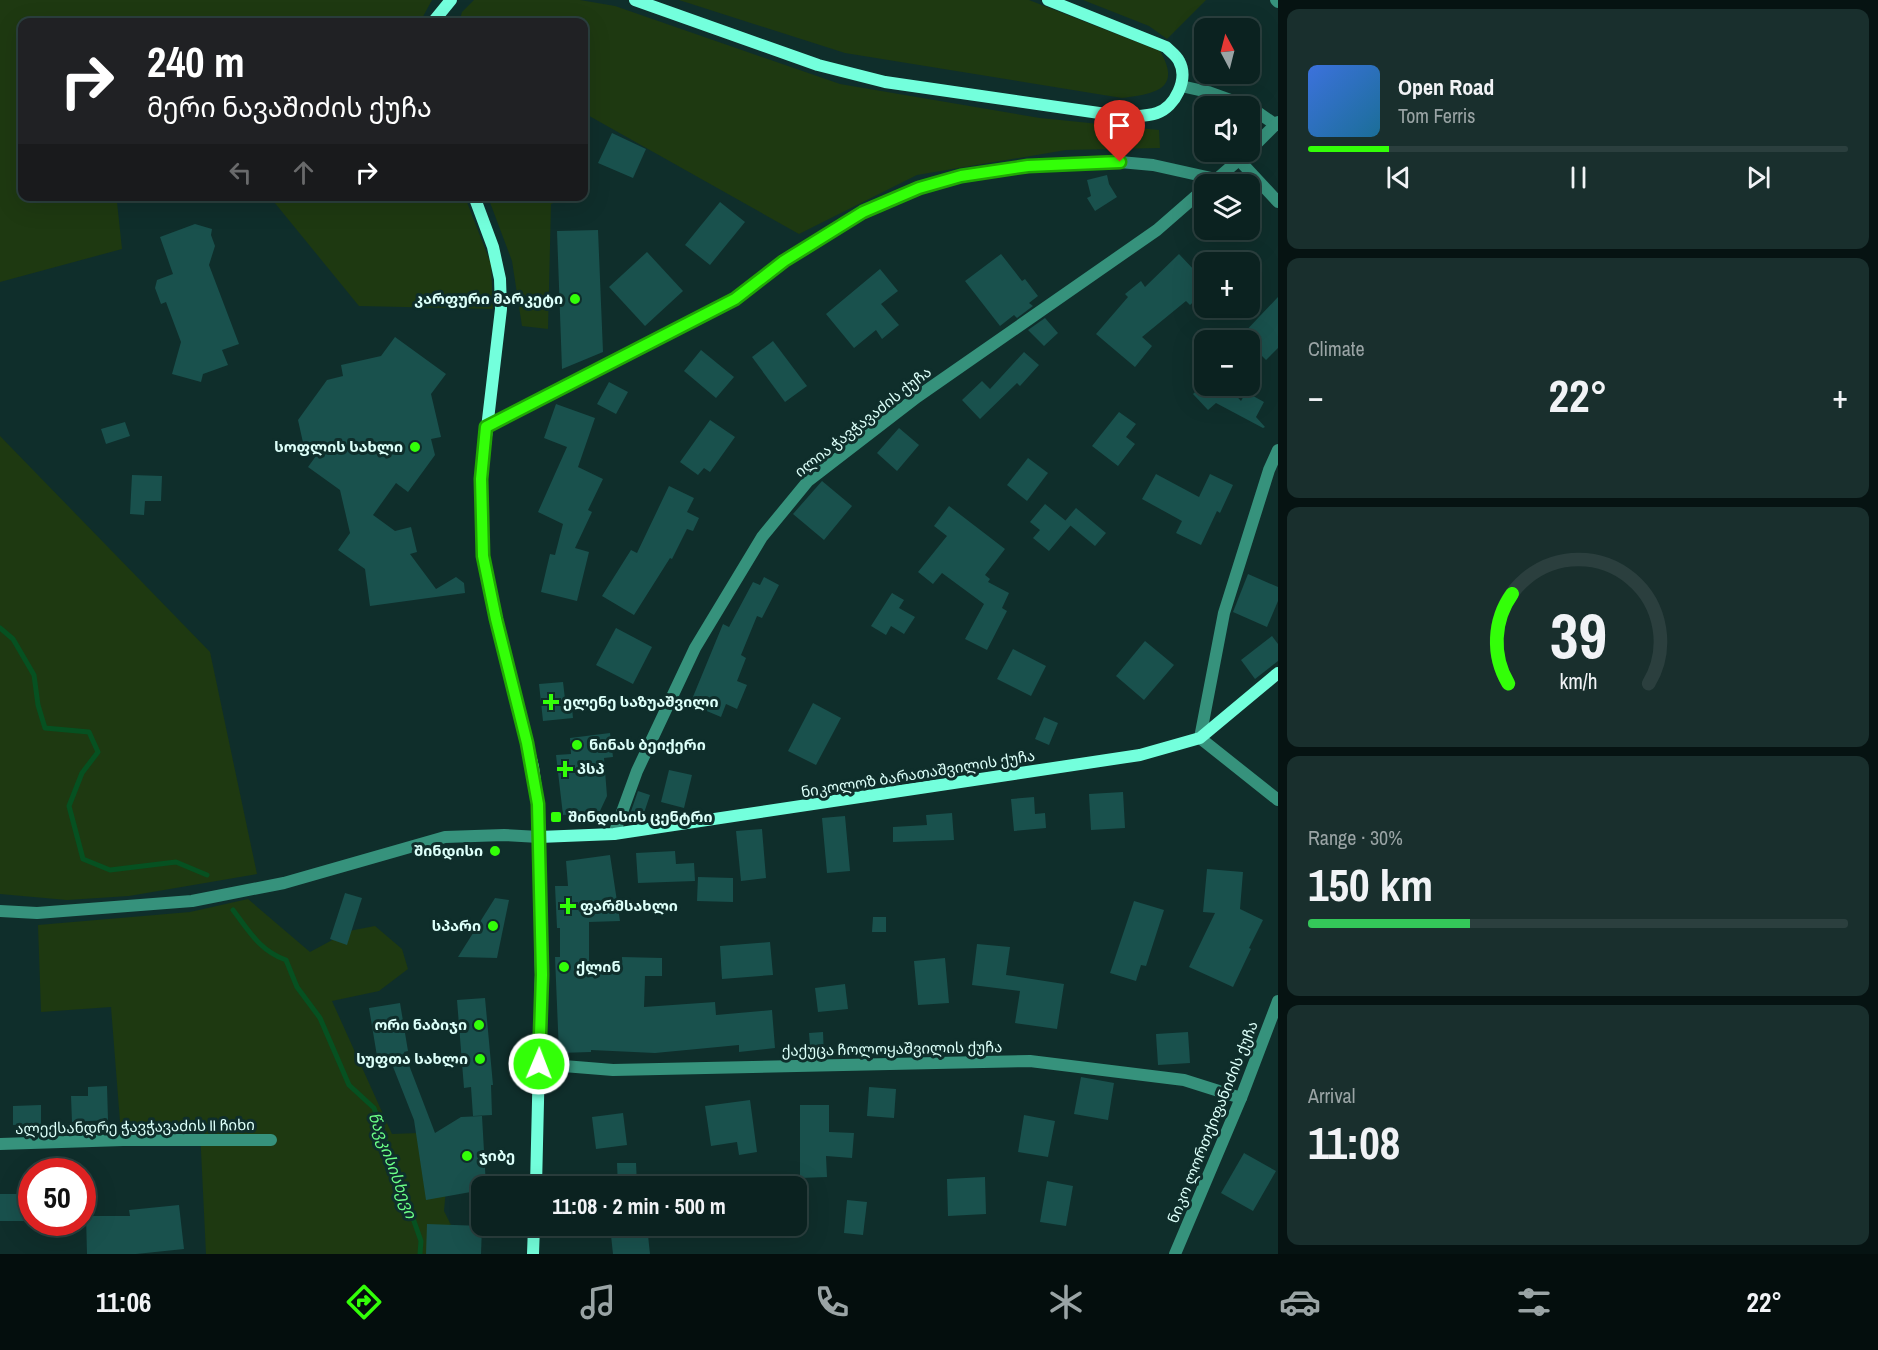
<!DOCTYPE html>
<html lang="en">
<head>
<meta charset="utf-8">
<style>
	:root { --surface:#0b2220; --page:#192f2d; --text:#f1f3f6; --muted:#9aa4a5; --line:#2b3f3e; --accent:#33ff08 }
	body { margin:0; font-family:"Archivo Narrow","Noto Sans Georgian",sans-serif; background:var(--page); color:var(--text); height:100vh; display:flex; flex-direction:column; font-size:22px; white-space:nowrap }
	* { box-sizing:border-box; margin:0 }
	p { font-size:20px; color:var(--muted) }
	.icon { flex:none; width:33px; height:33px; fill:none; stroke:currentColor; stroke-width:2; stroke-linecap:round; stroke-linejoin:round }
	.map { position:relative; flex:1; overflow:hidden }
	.sheet { display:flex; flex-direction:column; gap:9px; padding:9px; background:#061312; width:600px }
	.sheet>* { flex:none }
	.hud { position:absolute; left:18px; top:18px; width:570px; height:183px; border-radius:12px; box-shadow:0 6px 24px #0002,0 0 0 2px var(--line); background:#202124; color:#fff; overflow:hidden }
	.needle { width:39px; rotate:353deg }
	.controls { position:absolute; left:1194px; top:18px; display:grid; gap:12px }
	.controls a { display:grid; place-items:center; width:66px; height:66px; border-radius:12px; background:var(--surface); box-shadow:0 6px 24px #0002,0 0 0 2px var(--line); font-size:30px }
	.speed { position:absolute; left:18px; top:1158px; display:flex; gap:12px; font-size:30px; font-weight:700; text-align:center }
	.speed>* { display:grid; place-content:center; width:78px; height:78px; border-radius:50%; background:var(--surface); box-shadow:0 6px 24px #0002,0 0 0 2px var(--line); line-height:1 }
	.speed .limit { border:9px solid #d22; background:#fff; color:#111 }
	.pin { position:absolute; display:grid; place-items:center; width:51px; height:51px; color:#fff; margin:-62px -26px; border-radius:50% 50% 50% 0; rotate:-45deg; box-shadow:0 0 6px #0007 }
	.pin .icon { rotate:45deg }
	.me { position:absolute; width:66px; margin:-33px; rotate:1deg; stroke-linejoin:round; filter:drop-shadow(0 0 4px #0008) }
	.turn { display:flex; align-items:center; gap:21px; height:126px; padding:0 30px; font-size:27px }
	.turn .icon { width:78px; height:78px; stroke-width:2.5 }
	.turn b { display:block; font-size:42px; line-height:51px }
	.lanes { display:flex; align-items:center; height:57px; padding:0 30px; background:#0003; justify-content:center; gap:30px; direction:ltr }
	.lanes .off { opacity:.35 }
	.big { font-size:45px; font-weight:700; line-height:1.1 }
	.sheet .tile { flex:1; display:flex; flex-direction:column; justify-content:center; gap:9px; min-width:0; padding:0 21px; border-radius:12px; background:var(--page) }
	.sheet .dial { align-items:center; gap:0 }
	.dial svg { height:156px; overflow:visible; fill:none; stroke:var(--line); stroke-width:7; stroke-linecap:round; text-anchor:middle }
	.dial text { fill:var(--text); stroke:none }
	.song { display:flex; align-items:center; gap:18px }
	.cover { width:72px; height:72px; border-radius:9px; background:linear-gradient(135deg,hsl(220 70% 55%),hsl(200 70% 35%)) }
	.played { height:6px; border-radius:3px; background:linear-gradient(90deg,var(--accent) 15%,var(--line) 15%) }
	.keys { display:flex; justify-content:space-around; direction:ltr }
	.heat { display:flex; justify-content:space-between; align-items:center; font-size:33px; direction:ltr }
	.charge { height:9px; border-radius:4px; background:linear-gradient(90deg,#34c759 30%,var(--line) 0) }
	.trip { position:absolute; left:471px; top:1176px; width:336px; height:60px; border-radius:12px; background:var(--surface); box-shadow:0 6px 24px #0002,0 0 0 2px var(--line); font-weight:700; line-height:60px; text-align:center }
	.menu { display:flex; height:96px; justify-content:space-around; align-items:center; background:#040e0d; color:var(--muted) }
	.menu .icon { width:42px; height:42px }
	.menu .current { color:var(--accent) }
	.menu b { font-size:27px; color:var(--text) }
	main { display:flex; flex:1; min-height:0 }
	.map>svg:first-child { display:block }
</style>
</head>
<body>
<main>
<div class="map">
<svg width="1278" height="1254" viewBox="0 0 1278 1254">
	<rect width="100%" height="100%" fill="#0f2e2b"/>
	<g fill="#1e3911">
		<path d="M0 0H432L420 22H22V196L144 197 117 202 122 249 0 282Z"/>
		<path d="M474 0H580L615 6 840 84 1040 118 1159 130 1160 148 1066 150 917 175 799 234 584 113V22H459L462 12Z"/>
		<path d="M679 0H1029L1160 51C1183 90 1153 94 1122 98L845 53Z"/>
		<path d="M1083 0H1206L1167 39 1149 26Z"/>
		<path d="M270 197H465L491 264 493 309 359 306Z"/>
		<path d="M488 197H566L551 204 548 329 522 326 512 261Z"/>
		<path d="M0 436 210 652 257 874 129 896 67 900 0 894Z"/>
		<path d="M248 899 310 952 349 931 375 926 402 949 408 969 379 991 332 1001 392 1134 419 1133 446 1188 444 1211 453 1229 455 1254H206L200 1130 121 1134 111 1007 41 1012 38 925 190 912Z"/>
	</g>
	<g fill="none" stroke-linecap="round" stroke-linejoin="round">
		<g stroke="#065121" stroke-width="5">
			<path d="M0 628 13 639 34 675 38 705 45 728 89 732 98 752 82 773 69 806 83 859 110 870 176 862 207 875"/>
			<path d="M233 910C249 931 260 951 286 960L297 987 320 1018 349 1085 374 1108 421 1241 420 1254"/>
		</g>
	</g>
	<g fill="#19514d">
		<path d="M612 133 646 149 633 178 598 163Z"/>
		<path d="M1107 175 1109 184 1117 197 1095 211 1087 198 1091 196 1087 180Z"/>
		<path d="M720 202 745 222 710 265 685 245Z"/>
		<path d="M195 224 212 229 211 235 215 246 209 265 239 344 222 350 228 365 203 374 201 382 172 374 181 342 166 302 161 304 155 288 157 280 173 274 160 237Z"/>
		<path d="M598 230 603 352 562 369 557 231Z"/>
		<path d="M647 252 683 291 645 326 609 287Z"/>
		<path d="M1001 254 1022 281 1025 279 1038 296 1029 303 1033 306 1017 318 1014 315 1000 326 965 281Z"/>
		<path d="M1179 254 1196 272 1204 264V292L1190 305 1186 301 1142 337 1152 346 1135 367 1096 334 1128 297 1125 294 1141 281 1145 287Z"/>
		<path d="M880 269 898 291 881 304 899 325 882 339 876 330 854 348 826 314Z"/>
		<path d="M1278 297V348L1266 360 1250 344V340H1246L1241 336Z"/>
		<path d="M1045 318 1058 333 1044 346 1028 330Z"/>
		<path d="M395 337 446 374 431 394 441 437 431 439 435 455 408 492 396 483 373 515 395 531 411 527 417 552 410 554 436 589 456 577 464 583 465 593 370 606 365 569 338 550 350 533 340 490 308 467 316 456 304 447 298 420 327 380 343 376 341 365 381 356Z"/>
		<path d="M773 341 807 386 785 402 752 357Z"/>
		<path d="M701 350 734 377 716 398 684 371Z"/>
		<path d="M1024 352 1039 365 1020 386 1017 383 980 419 962 400 982 381 990 389Z"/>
		<path d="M609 382 628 392 616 414 597 404Z"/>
		<path d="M1202 386H1227L1241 401 1246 392 1264 402 1256 417 1265 427 1263 428 1216 403 1208 410 1193 394Z"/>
		<path d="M556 404 595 418 578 467 603 479 588 510 592 512 575 548 589 552 577 601 541 592 550 554 555 555 563 524 538 512 567 447 544 438Z"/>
		<path d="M1119 412 1136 424 1126 437 1135 444 1118 466 1092 446Z"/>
		<path d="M710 420 735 437 710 472 704 468 698 475 680 462Z"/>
		<path d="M125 422 130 436 106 444 101 429Z"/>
		<path d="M899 428 919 445 897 471 877 453Z"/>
		<path d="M1028 458 1048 473 1027 501 1007 485Z"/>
		<path d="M1156 474 1199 497 1210 474 1233 485 1220 513 1217 511 1201 545 1176 533 1182 521 1142 499Z"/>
		<path d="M132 475 162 476 161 501H145L144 515 130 514Z"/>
		<path d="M822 481 852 506 824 540 793 514Z"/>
		<path d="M669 486 694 498 687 512 699 518 693 531 687 529 672 559 670 558 634 615 602 596 631 550 637 553Z"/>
		<path d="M1045 504 1071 525 1049 551 1033 538 1040 530 1030 522Z"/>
		<path d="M949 506 1005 549 985 575 990 579 988 582 1009 593 1002 608 1007 611 987 650 965 639 984 604 942 573 933 584 918 572 947 536 934 526Z"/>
		<path d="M1076 508 1106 533 1095 546 1065 521Z"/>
		<path d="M1248 574 1278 587V601L1267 627 1233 612Z"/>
		<path d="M764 577 779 585 762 618 757 616 741 655 746 658 737 681 747 685 737 709 726 704 721 717 690 704 723 624 729 627 753 582 760 585Z"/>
		<path d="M892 593 904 600 899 608 915 617 904 634 891 626 886 635 871 626Z"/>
		<path d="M616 628 652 647 633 684 596 665Z"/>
		<path d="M1272 636 1278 644V661L1255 679 1241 660Z"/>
		<path d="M1145 641 1174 665 1144 700 1116 676Z"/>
		<path d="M1013 649 1046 666 1031 696 997 679Z"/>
		<path d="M563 682 565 699 571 698 573 718 543 721 539 684Z"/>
		<path d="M813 703 841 718 816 765 788 751Z"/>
		<path d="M1044 717 1058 723 1049 745 1035 739Z"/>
		<path d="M610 733 613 757 604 758 607 796 600 811 563 815 556 755 571 754 570 738Z"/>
		<path d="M669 770 692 775 684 808 661 802Z"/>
		<path d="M638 791 650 795 641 822 635 823 628 820Z"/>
		<path d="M1123 792 1125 828 1091 830 1089 794Z"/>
		<path d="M1034 797 1035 814 1045 813 1046 828 1014 831 1011 799Z"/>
		<path d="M952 813 954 840 893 842V827L927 825 926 815Z"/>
		<path d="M845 816 850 871 827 873 822 818Z"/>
		<path d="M762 829 766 878 741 881 736 831Z"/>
		<path d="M675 851 676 864 694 863 695 881 638 883 636 853Z"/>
		<path d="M610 855 620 921 589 922V962L622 963V957L662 958V976H645L644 1007 715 1002 716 1015 772 1010 775 1048 739 1052V1045L655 1053 591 1050V1052L559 1053 555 957H560V928H557L555 886H568L566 861Z"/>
		<path d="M1207 869 1243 872 1240 909 1263 920 1249 948 1251 949 1233 987 1189 967 1215 913 1203 912Z"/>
		<path d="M698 877 733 878V902L697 901Z"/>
		<path d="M345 893 362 898 347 945 330 939Z"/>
		<path d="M495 898 509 900 497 958 458 957Z"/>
		<path d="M1134 901 1164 910 1146 966 1141 965 1136 981 1110 973Z"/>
		<path d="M873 917H886V932H872Z"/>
		<path d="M770 942 773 975 722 979 720 946Z"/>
		<path d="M977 944 1010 947 1006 975 1064 984 1057 1029 1015 1023 1020 991 972 985Z"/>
		<path d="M945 958 949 1003 918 1005 914 961Z"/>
		<path d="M845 984 848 1009 818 1012 815 988Z"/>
		<path d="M485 998 493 1085H491L492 1115 473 1116 471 1087 464 1088 457 1000Z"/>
		<path d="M400 1003 408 1051 404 1052 435 1133 461 1117 482 1116 486 1186H482V1190L426 1200 414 1120 388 1054 377 1056 369 1008Z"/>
		<path d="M823 1032 824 1057H811L809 1033Z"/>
		<path d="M1188 1032 1190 1063 1158 1065 1156 1034Z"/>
		<path d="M1081 1077 1114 1083 1108 1120 1074 1114Z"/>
		<path d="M107 1086 108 1120 72 1122 71 1096H88V1087Z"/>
		<path d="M869 1087 896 1089 894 1118 867 1116Z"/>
		<path d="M750 1100 757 1152 739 1155 737 1142 711 1146 705 1106Z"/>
		<path d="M41 1105V1124L13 1125V1106Z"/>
		<path d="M800 1105H829V1132L854 1133 852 1158 826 1156 827 1177 800 1178Z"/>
		<path d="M623 1113 627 1145 596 1149 592 1117Z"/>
		<path d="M1024 1115 1055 1121 1048 1157 1018 1152Z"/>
		<path d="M1244 1153 1276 1171 1253 1211 1221 1193Z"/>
		<path d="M617 1163H636L637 1185 618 1186Z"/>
		<path d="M985 1177 986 1214 948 1216 947 1179Z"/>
		<path d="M1047 1181 1073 1186 1066 1226 1040 1222Z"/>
		<rect x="0" y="1194" width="32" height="27"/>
		<path d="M847 1200 867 1202 863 1235 844 1233Z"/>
		<path d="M179 1205 184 1249 136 1254H87L86 1216H130L129 1210Z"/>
		<path d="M427 1224 482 1226 481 1254H426Z"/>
		<path d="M610 1226H647L650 1254H613Z"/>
	</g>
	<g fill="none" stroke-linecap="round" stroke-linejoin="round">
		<g stroke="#36927c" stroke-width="12">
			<path d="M1276 0 1278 2"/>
			<path d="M1181 86 1208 92 1247 106"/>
			<path d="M1250 107 1276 125"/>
			<path d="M1250 150 1278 122"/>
			<path d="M1239 160 1278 202"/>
			<path d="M1211 184 1248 152"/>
			<path d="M486 427 735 299 784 261 863 212 919 188 961 176 1028 166 1120 162 1153 165 1216 179"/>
			<path d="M1278 450 1269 470 1224 613 1200 738 1278 800"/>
			<path d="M614 834 637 771 695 648 762 537 808 481 917 397 1157 230 1204 189"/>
			<path d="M539 1064 613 1070 1030 1061 1184 1080 1241 1098"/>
			<path d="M0 1144 123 1140H271"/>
			<path d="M1175 1254 1241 1098 1278 1001"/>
		</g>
		<path stroke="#36927c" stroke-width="12" d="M0 911 37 913 192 901 284 883 445 837 504 835 539 837"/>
		<g stroke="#73ffdc" stroke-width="12">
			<path d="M635 0 818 65 885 82 1127 117C1137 116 1148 116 1157 113 1175 107 1189 79 1179 61 1177 56 1170 51 1166 47L1048 0"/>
			<path d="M433 22 451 0"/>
			<path d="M474 196 493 247 500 279 501 309 481 479 483 556 496 619 533 767 538 804 541 975 536 1186"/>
			<path d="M539 837 614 834 1140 755 1200 738 1278 673"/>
			<path d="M533 1254 534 1226"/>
		</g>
	</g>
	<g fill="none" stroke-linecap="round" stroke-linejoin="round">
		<defs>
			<path id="route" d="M539 1064 542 975 538 804 527 743 496 619 483 556 481 479 486 427 735 299 784 261 863 212 919 188 961 176 1028 166 1120 162"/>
		</defs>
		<use href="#route" stroke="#21a605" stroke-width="15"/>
		<use href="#route" stroke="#33ff08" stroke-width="10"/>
	</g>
	<g fill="#33ff08" stroke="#0f2e2b" stroke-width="2">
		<circle cx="575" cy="299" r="6"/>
		<circle cx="415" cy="447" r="6"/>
		<path d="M548 693h6v6h6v6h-6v6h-6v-6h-6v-6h6z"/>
		<circle cx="577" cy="745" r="6"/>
		<path d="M562 760h6v6h6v6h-6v6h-6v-6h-6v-6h6z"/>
		<rect x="550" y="811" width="12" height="12" rx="3"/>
		<circle cx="495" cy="851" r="6"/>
		<path d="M565 897h6v6h6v6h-6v6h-6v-6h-6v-6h6z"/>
		<circle cx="493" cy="926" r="6"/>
		<circle cx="564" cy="967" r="6"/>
		<circle cx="479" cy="1025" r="6"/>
		<circle cx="480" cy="1059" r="6"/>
		<circle cx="467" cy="1156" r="6"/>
	</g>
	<g text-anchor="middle" stroke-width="6" stroke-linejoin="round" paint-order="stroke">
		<g font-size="15" font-weight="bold" fill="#dcfff9" stroke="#0f2e2b" text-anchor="start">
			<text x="563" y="304" text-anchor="end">კარფური მარკეტი</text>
			<text x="403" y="452" text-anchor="end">სოფლის სახლი</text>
			<text x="563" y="707">ელენე საზუაშვილი</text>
			<text x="589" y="750">ნინას ბეიქერი</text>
			<text x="577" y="774">პსპ</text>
			<text x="568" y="822">შინდისის ცენტრი</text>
			<text x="483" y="856" text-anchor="end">შინდისი</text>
			<text x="580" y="911">ფარმსახლი</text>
			<text x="481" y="931" text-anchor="end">სპარი</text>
			<text x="576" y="972">ქლინ</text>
			<text x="467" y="1030" text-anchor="end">ორი ნაბიჯი</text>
			<text x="468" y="1064" text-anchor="end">სუფთა სახლი</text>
			<text x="479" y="1161">ჯიბე</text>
		</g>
		<g font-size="15" fill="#dcfff9" stroke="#0f2e2b">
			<text transform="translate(863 422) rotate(-38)" y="5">ილია ჭავჭავაძის ქუჩა</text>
			<text transform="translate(918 774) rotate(-9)" y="5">ნიკოლოზ ბარათაშვილის ქუჩა</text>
			<text transform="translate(892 1049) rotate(-1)" y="5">ქაქუცა ჩოლოყაშვილის ქუჩა</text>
			<text transform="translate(1213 1122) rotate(-68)" y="5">ნიკო ლორთქიფანიძის ქუჩა</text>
			<text transform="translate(135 1127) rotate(-1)" y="5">ალექსანდრე ჭავჭავაძის II ჩიხი</text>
		</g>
		<g font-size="16" font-style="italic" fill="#6aff86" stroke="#0f2e2b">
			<text transform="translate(393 1165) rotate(70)" y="6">წავკისისხევი</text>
		</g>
	</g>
</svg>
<div class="controls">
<a><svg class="needle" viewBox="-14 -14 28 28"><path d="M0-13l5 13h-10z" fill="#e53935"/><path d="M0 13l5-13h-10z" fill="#9aa4a5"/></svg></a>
<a><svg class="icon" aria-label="sound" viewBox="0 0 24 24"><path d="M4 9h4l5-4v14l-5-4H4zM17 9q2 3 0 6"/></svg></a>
<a><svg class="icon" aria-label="layers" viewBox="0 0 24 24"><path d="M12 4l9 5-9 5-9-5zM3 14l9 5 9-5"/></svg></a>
<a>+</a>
<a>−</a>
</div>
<div class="speed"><div class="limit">50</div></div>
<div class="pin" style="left:1120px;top:162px;background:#d93025"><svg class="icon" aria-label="arrive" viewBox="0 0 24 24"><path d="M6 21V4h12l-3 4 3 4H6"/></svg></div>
<svg class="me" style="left:539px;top:1064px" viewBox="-20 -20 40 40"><circle r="17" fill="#33ff08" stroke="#fff" stroke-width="3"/><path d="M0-11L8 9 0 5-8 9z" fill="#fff"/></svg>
<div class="trip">11:08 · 2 min · 500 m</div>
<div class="hud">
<div class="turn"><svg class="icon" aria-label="right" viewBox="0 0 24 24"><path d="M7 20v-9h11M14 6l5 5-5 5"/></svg><div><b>240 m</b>მერი ნავაშიძის ქუჩა</div></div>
<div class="lanes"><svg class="icon off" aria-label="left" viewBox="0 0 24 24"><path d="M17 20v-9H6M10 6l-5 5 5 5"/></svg><svg class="icon off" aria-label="ahead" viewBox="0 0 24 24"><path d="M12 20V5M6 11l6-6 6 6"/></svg><svg class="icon" aria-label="right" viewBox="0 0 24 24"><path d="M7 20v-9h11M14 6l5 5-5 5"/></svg></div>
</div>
</div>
<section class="sheet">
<div class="tile">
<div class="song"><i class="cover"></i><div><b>Open Road</b><p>Tom Ferris</p></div></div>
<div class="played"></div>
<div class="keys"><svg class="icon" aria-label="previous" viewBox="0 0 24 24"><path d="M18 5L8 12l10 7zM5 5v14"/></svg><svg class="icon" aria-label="pause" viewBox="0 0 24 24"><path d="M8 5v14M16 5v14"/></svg><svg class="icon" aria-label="next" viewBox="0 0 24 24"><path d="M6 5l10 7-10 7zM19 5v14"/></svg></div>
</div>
<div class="tile"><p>Climate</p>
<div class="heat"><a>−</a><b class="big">22°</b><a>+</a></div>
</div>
<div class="tile dial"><svg viewBox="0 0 100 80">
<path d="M14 69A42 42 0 1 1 86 69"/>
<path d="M14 69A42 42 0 0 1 16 23" stroke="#33ff08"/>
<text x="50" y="56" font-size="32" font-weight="700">39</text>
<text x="50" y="72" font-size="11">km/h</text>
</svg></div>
<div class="tile"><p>Range · 30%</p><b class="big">150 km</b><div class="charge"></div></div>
<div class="tile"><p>Arrival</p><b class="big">11:08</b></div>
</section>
</main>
<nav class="menu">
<b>11:06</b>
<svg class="icon current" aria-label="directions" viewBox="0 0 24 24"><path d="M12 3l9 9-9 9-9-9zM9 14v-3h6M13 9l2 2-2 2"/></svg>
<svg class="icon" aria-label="music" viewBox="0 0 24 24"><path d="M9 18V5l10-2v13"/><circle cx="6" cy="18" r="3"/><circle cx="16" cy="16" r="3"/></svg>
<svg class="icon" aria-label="phone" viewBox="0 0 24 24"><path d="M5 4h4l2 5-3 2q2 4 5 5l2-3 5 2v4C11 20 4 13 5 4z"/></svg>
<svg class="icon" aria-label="climate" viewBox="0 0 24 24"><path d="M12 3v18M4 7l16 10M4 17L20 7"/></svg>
<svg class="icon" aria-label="car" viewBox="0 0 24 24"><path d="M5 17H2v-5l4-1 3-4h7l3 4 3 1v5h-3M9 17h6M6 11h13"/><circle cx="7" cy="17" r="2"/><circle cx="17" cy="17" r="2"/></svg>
<svg class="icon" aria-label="filters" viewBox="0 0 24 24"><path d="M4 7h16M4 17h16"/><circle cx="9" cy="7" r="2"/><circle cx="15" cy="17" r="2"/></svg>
<b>22°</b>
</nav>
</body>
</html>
